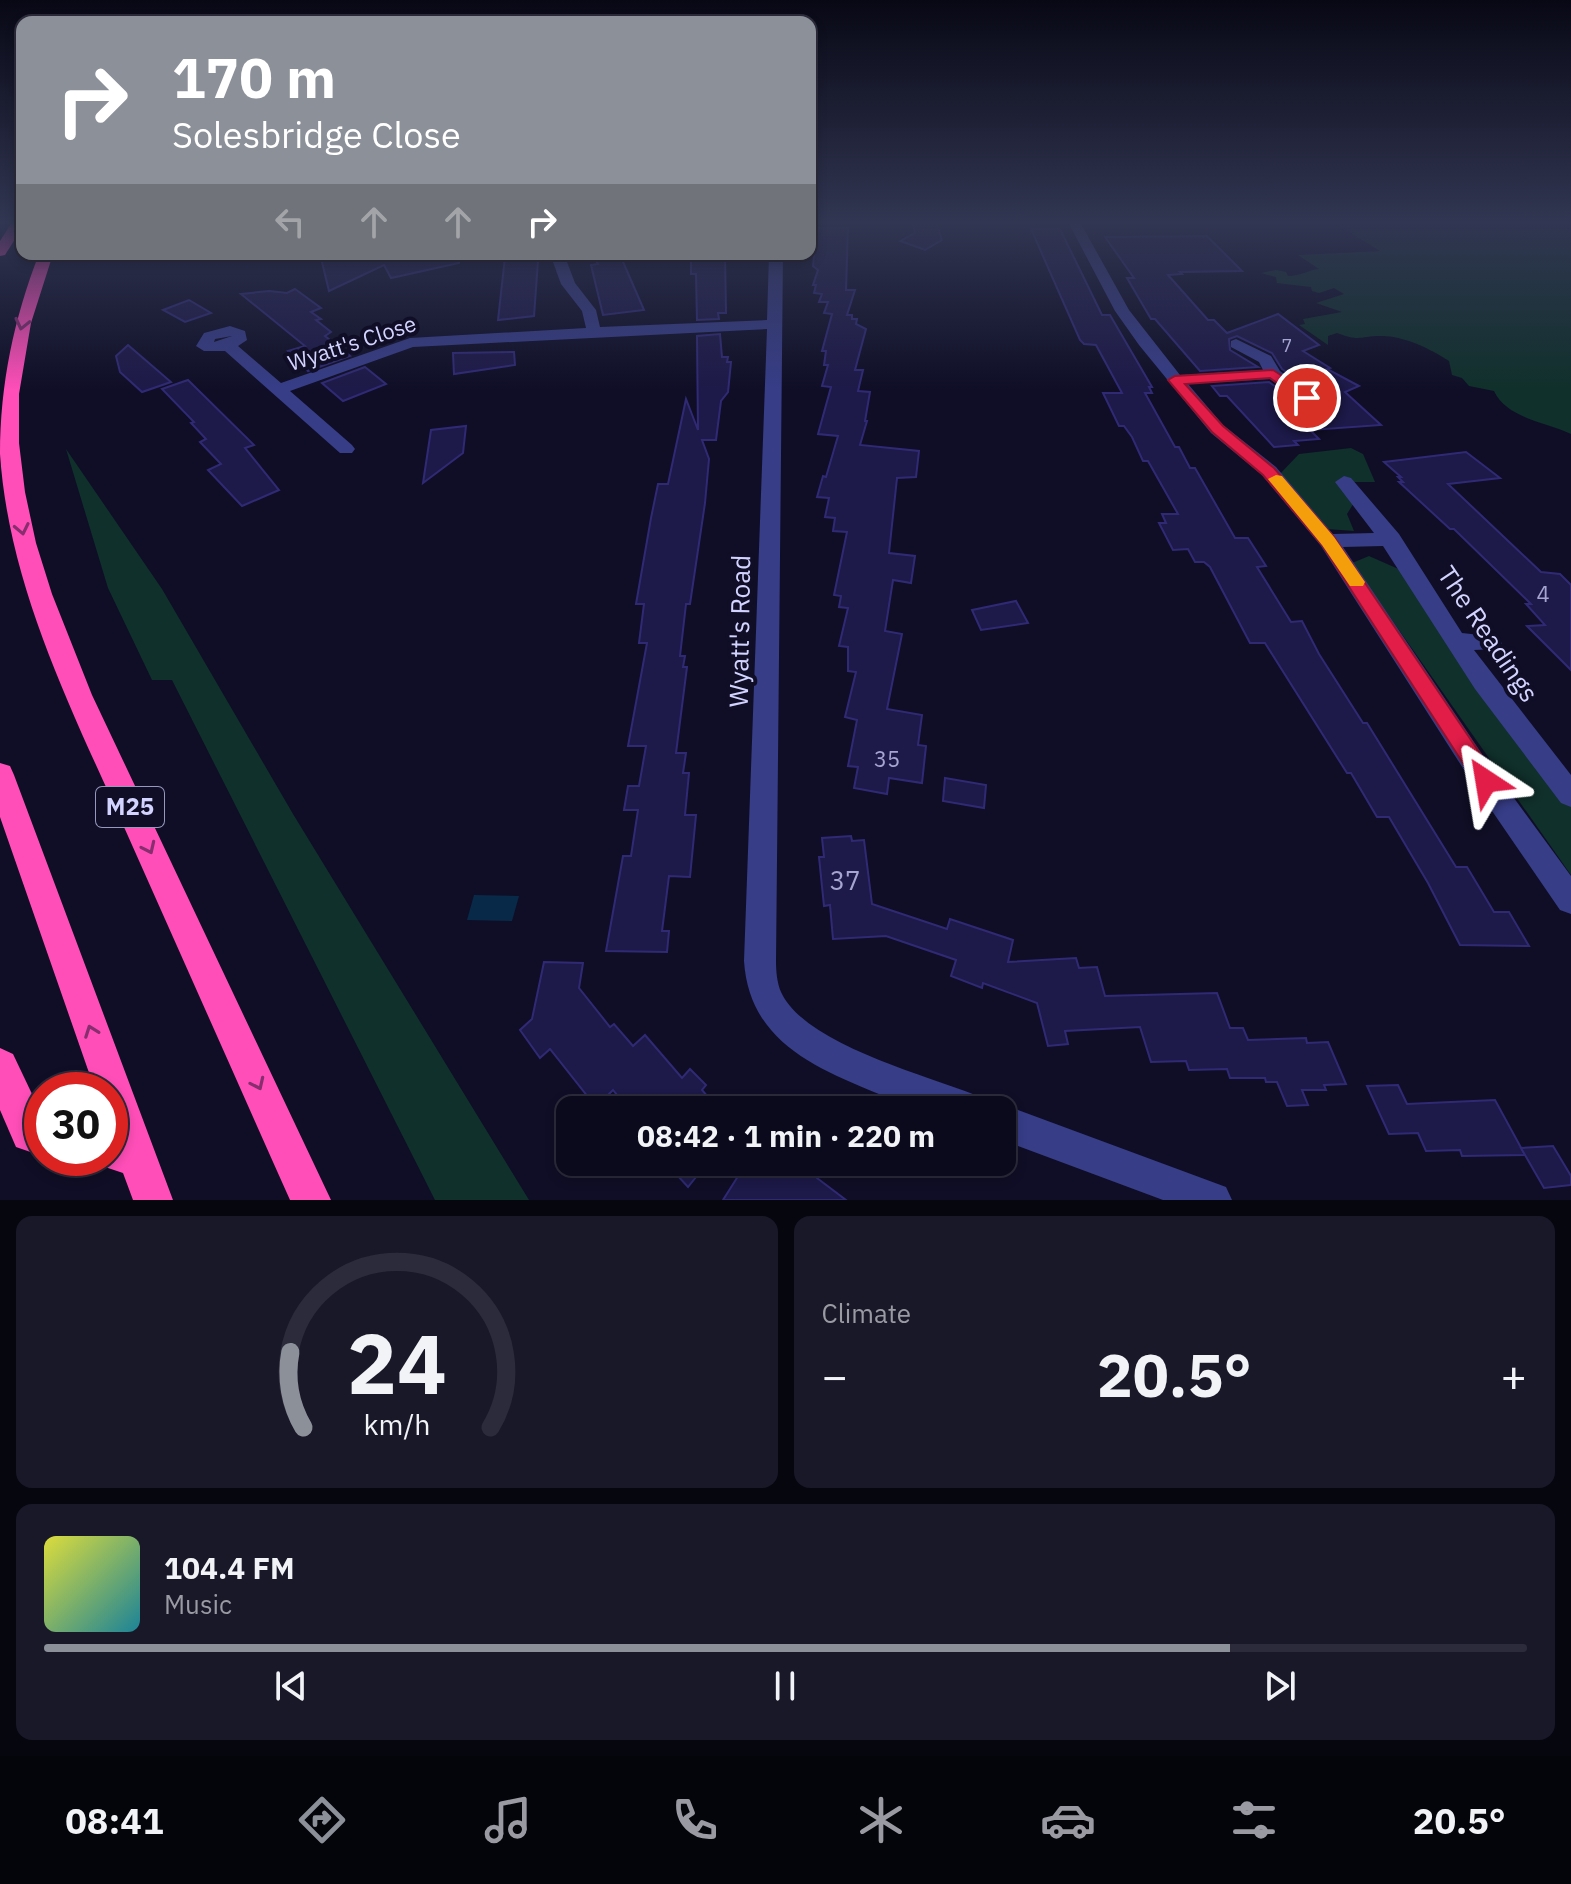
<!DOCTYPE html>
<html lang="en">
<head>
<meta charset="utf-8">
<style>
	:root { --surface:#0b0a1c; --page:#191829; --text:#f1f3f6; --muted:#9a9aa3; --line:#2b2b3b; --accent:#8c9099 }
	body { margin:0; font-family:"IBM Plex Sans",sans-serif; background:var(--page); color:var(--text); height:100vh; display:flex; flex-direction:column; font-size:30px; white-space:nowrap }
	* { box-sizing:border-box; margin:0 }
	p { font-size:26px; color:var(--muted) }
	.icon { flex:none; width:44px; height:44px; fill:none; stroke:currentColor; stroke-width:2; stroke-linecap:round; stroke-linejoin:round }
	.map { position:relative; height:1200px; overflow:hidden }
	.panel { display:flex; flex-direction:column; gap:16px; padding:16px; background:#06060f; flex:1 }
	.panel>* { flex:none }
	.hud { position:absolute; left:16px; top:16px; width:800px; height:244px; border-radius:16px; box-shadow:0 4px 12px #0003,0 0 0 2px var(--line); background:#8c9099; color:#fff; overflow:hidden }
	.speed { position:absolute; left:24px; top:1072px; display:flex; gap:16px; font-size:40px; font-weight:700; text-align:center }
	.speed>* { display:grid; place-content:center; width:104px; height:104px; border-radius:50%; background:var(--surface); box-shadow:0 4px 12px #0003,0 0 0 2px var(--line); line-height:1 }
	.speed .limit { border:12px solid #d22; background:#fff; color:#111 }
	.pin { position:absolute; display:grid; place-items:center; width:68px; height:68px; color:#fff; margin:-34px; border:4px solid #fff; border-radius:50%; box-shadow:0 2px 8px #0007 }
	.me { position:absolute; width:88px; margin:-44px; rotate:327deg; stroke-linejoin:round; filter:drop-shadow(0 0 6px #0008) }
	.turn { display:flex; align-items:center; gap:28px; height:168px; padding:0 24px; font-size:36px }
	.turn .icon { width:104px; height:104px; stroke-width:2.5 }
	.turn b { display:block; font-size:56px; line-height:68px }
	.lanes { display:flex; align-items:center; height:76px; padding:0 24px; background:#0003; justify-content:center; gap:40px; direction:ltr }
	.lanes .off { opacity:.35 }
	.big { font-size:60px; font-weight:700; line-height:1.1 }
	.panel .card { flex:1; display:flex; flex-direction:column; justify-content:center; gap:12px; min-width:0; padding:0 28px; border-radius:16px; background:var(--page) }
	.panel .dial { align-items:center; gap:0 }
	.dial svg { height:208px; overflow:visible; fill:none; stroke:var(--line); stroke-width:7; stroke-linecap:round; text-anchor:middle }
	.dial text { fill:var(--text); stroke:none }
	.song { display:flex; align-items:center; gap:24px }
	.cover { width:96px; height:96px; border-radius:12px; background:linear-gradient(135deg,hsl(60 70% 55%),hsl(190 70% 35%)) }
	.played { height:8px; border-radius:4px; background:linear-gradient(90deg,var(--accent) 80%,var(--line) 80%) }
	.keys { display:flex; justify-content:space-around; direction:ltr }
	.heat { display:flex; justify-content:space-between; align-items:center; font-size:44px; direction:ltr }
	.panel .tiles { flex:1; display:grid; gap:16px; grid-template-columns:1fr 1fr }
	.card:last-child { grid-column:span 2 }
	.trip { position:absolute; left:556px; top:1096px; width:460px; height:80px; border-radius:16px; background:var(--surface); box-shadow:0 4px 12px #0003,0 0 0 2px var(--line); font-weight:700; line-height:80px; text-align:center }
	.dock { display:flex; height:128px; justify-content:space-around; align-items:center; background:#04040b; color:var(--muted) }
	.dock .icon { width:56px; height:56px }
	.dock .selected { color:var(--accent) }
	.dock b { font-size:36px; color:var(--text) }
	.map>svg:first-child { display:block }
</style>
</head>
<body>
<div class="map">
<svg width="1571" height="1200" viewBox="0 0 1571 1200">
	<rect width="100%" height="100%" fill="#0f0e26"/>
	<g fill="#10302b">
		<path d="M1333 222H1571V434C1547 422 1507 419 1494 391L1469 386 1462 378 1452 375 1449 361C1431 349 1404 336 1382 336 1359 336 1361 342 1337 333L1328 336V345L1299 325 1305 324 1303 319 1342 312 1316 303 1344 294 1334 288 1319 293 1312 291 1311 287 1277 283 1276 277 1261 273 1276 270 1286 272 1288 276C1301 276 1308 270 1319 269L1298 255 1380 251Z"/>
		<path d="M1351 448 1363 454 1375 482H1355L1343 486 1355 501 1347 514 1354 531 1327 529 1278 476 1299 454Z"/>
		<path d="M66 449 162 589 293 814 529 1200H435L172 680H152L108 588Z"/>
		<path d="M1369 556 1403 571 1571 805V875L1352 563Z"/>
	</g>
	<path fill="#092949" d="M474 895 519 896 512 921 467 920Z"/>
	<g fill="#1d1948" stroke="#302a75" stroke-width="2">
		<path d="M913 224H937L942 240 925 250 900 241 915 233Z"/>
		<path d="M817 228H848L846 290H855L847 315H852V319H857L856 324 866 329 855 370H863L858 391 870 392 865 421H867L860 445 919 451 916 477 897 478 889 553 915 556 911 583 893 580 885 631 902 634 887 709 922 715 918 745 926 746 922 783 889 778 887 794 854 788 858 767 848 766 857 720 845 717 856 672 848 671V647L839 646 848 608 839 607 841 596 834 595 847 532 833 531 835 518 825 517 829 498 817 497 823 476 826 477 838 436 818 434 831 387 822 386 828 365H824L826 351H822L832 314 824 313 828 302H819L822 294 814 293 816 285H813L818 270 813 266Z"/>
		<path d="M1031 229H1060L1102 315H1110L1152 387H1149L1152 393H1145L1175 447H1179L1190 468H1195L1235 538H1248L1266 566 1257 567 1291 622 1302 621 1319 654 1363 723H1367L1456 867H1467L1494 912H1509L1529 946 1460 945 1428 883 1389 817H1377L1351 773H1347L1265 643H1250L1210 567 1204 562H1195L1188 549 1173 550 1159 523H1166L1162 514H1178L1148 461H1143L1132 437 1124 426H1119L1103 393H1122L1096 345 1084 344 1080 340Z"/>
		<path d="M1207 236 1242 271 1180 272 1182 274 1168 275 1208 320H1214L1227 333 1278 314 1319 345 1303 351 1330 368 1327 369 1359 386 1345 392 1381 425 1310 430 1319 439 1294 441 1298 445 1274 447 1227 396H1220L1212 386 1269 382 1301 405 1316 403V393L1282 369 1272 353 1237 336 1229 339 1230 350 1258 367 1200 371 1155 319H1151L1127 278H1134L1105 237Z"/>
		<path d="M320 254H458L459 263 391 278 384 265 329 291Z"/>
		<path d="M691 254H725L726 313H718L719 319 697 320 696 274H691Z"/>
		<path d="M535 255V261H538L534 316 498 320 505 257Z"/>
		<path d="M620 255 644 310 603 315 591 265 598 264 595 258Z"/>
		<path d="M295 289 321 308 311 312 321 319 316 320 331 332 325 336 350 356 308 371 288 351 305 346 241 294 269 291 287 293Z"/>
		<path d="M189 300 211 313 185 322 163 310Z"/>
		<path d="M720 334 722 357H728L727 362H731L728 392 721 401 716 440H702L709 459 705 503 690 604H686L680 656H685L683 667H687L676 753H686L683 773H689L685 815H696L690 877 669 876 662 931H669L667 952 606 951 623 856H631L638 810H624L628 786H639L646 746H628L647 643H639L644 604H636L651 518 658 484H668L686 399 698 430 697 336Z"/>
		<path d="M128 345 171 382 142 392 120 372 116 356Z"/>
		<path d="M514 352 515 365 454 374 453 353Z"/>
		<path d="M365 367 386 384 343 401 322 383Z"/>
		<path d="M188 380 254 445 245 448 279 490 242 506 208 470 221 464 200 442 206 439 191 423 194 422 162 389Z"/>
		<path d="M466 426 463 453 423 483 431 430Z"/>
		<path d="M1466 452 1500 478 1448 484 1541 572 1560 574 1571 585V670L1527 626 1545 625 1526 604H1531L1454 529H1450L1399 482H1403L1398 477H1401L1384 462Z"/>
		<path d="M1016 601 1028 623 981 630 972 610Z"/>
		<path d="M945 778 986 785 984 808 943 801Z"/>
		<path d="M851 836 852 841 864 840 872 904 947 929 950 919 1013 940 1008 962 1076 958 1079 968 1097 967 1105 996 1217 993 1230 1028H1243L1248 1040 1306 1038 1307 1043 1328 1042 1346 1084 1324 1085 1326 1090H1302L1308 1105 1287 1106 1277 1082H1266L1265 1078H1230L1227 1069 1189 1070 1186 1061 1151 1062 1140 1027 1065 1031 1068 1044 1048 1046 1037 1003 983 983 982 988 951 976 956 960 886 936 833 939 830 905 824 906 819 857H824L822 838Z"/>
		<path d="M544 962 583 963 579 988 610 1027 614 1024 633 1046 645 1035 682 1078 690 1069 706 1085 702 1090 708 1097 697 1110H629L613 1090 596 1107 550 1049 540 1058 520 1030 532 1019Z"/>
		<path d="M1398 1085 1407 1104 1495 1100 1525 1155 1462 1156 1460 1150 1426 1151 1418 1133 1389 1134 1367 1086Z"/>
		<path d="M1553 1146 1571 1176V1185L1544 1188 1521 1148Z"/>
		<path d="M665 1162H708L688 1187Z"/>
		<path d="M747 1162H826L817 1178 846 1200H723Z"/>
	</g>
	<g fill="none" stroke-linecap="round" stroke-linejoin="round">
		<g fill="#373d87" fill-rule="evenodd">
			<path d="M1068 222H1080L1129 310 1180 375 1263 370 1259 362 1231 347V341L1236 339 1271 356 1280 371 1313 394 1315 398 1313 402H1301L1270 379 1188 384 1223 425 1276 467 1333 534 1374 533 1335 482 1344 476 1351 478 1399 534 1462 633 1498 637 1502 643 1498 649 1474 650 1571 775V807L1561 803 1475 689 1383 546 1343 547 1484 757 1571 876V914L1560 910 1466 773 1321 546 1262 475 1211 433 1139 345 1115 311Z"/>
			<path d="M550 254H564L575 283 596 310 600 327 767 320 769 254H783L776 961C776 971 777 983 781 992 806 1046 931 1076 983 1098L989 1110C967 1110 941 1114 921 1110 903 1106 885 1096 869 1090 806 1064 749 1036 744 961L767 329 413 347 290 391 352 445 355 449 352 453H340L225 351H204L196 346 204 333 230 326 245 331 247 340 238 346 281 383 410 338 586 328 582 311 561 284ZM232 336 214 342 215 339Z"/>
			<path d="M1002 1104 1226 1187 1232 1200H1163L1002 1140V1110H989Z"/>
		</g>
		<g fill="#ff4eb8" fill-rule="evenodd">
			<path d="M12 222H22V228L5 255 0 256V241Z"/>
			<path d="M39 254H53L31 323 19 394V443L25 492 36 543 52 594 92 695 331 1200H290C236 1079 182 957 128 836 74 714 9 589 0 454 0 384 14 318 39 254Z"/>
			<path d="M0 763 10 766 14 775 173 1200H133L123 1173 96 1164 94 1158H110V1090H95L0 817Z"/>
			<path d="M0 1048 13 1054 42 1115V1156L16 1147 0 1110Z"/>
		</g>
	</g>
	<defs><path id="oneway-chevron" d="M-2-3.5L2.5 0L-2 3.5" fill="none" stroke-width="1.6" stroke-linecap="round" stroke-linejoin="round" transform="scale(2)"/></defs>
	<g stroke="#872e6f">
		<use href="#oneway-chevron" transform="translate(22 324) rotate(103)"/>
		<use href="#oneway-chevron" transform="translate(22 529) rotate(78)"/>
		<use href="#oneway-chevron" transform="translate(149 848) rotate(65)"/>
		<use href="#oneway-chevron" transform="translate(91 1031) rotate(-110)"/>
		<use href="#oneway-chevron" transform="translate(258 1084) rotate(65)"/>
	</g>
	<linearGradient id="sky" x2="0" y2="1"><stop stop-color="#080815"/><stop offset="0.57" stop-color="#313652"/><stop offset="1" stop-color="#313652" stop-opacity="0"/></linearGradient>
	<rect width="1571" height="390" fill="url(#sky)"/>
	<path fill="#e11d48" stroke="#92132f" stroke-width="2" d="M1273 370 1312 395V401H1302L1270 378 1185 384 1223 426 1274 468 1334 537 1494 774 1497 781 1494 788 1486 790 1479 788 1322 545 1263 475 1212 432 1168 380 1175 376Z"/>
	<path fill="#f59e0b" d="M1276 475 1282 476 1334 537 1365 582 1363 586H1350L1322 545 1268 479Z"/>
	<g text-anchor="middle" stroke-width="8" stroke-linejoin="round" paint-order="stroke">
		<g font-size="18" fill="#a6a4d1">
			<text x="1287" y="352">7</text>
		</g>
		<g font-size="22" fill="#d3d3ff" stroke="#0f0e26">
			<text transform="translate(352 343) rotate(-18)" y="8">Wyatt's Close</text>
		</g>
		<g font-size="22" fill="#a6a4d1">
			<text x="1543" y="602">4</text>
			<text x="887" y="767">35</text>
		</g>
		<rect fill="#0f0e26" stroke="#9898be" stroke-width="2" x="96" y="787" width="68" height="40" rx="6"/>
		<g font-size="24" font-weight="bold" fill="#d3d3ff">
			<text x="130" y="815">M25</text>
		</g>
		<g font-size="26" fill="#d3d3ff" stroke="#0f0e26">
			<text transform="translate(740 631) rotate(-89)" y="9">Wyatt's Road</text>
			<text transform="translate(1488 634) rotate(56)" y="9">The Readings</text>
		</g>
		<g font-size="26" fill="#a6a4d1">
			<text x="845" y="890">37</text>
		</g>
	</g>
</svg>
<div class="speed"><div class="limit">30</div></div>
<div class="pin" style="left:1307px;top:398px;background:#d93025"><svg class="icon" aria-label="arrive" viewBox="0 0 24 24"><path d="M6 21V4h12l-3 4 3 4H6"/></svg></div>
<svg class="me" style="left:1486px;top:781px" viewBox="-20 -20 40 40"><path d="M0-17L14 15 0 8-14 15z" fill="#e11d48" stroke="#fff" stroke-width="4"/></svg>
<div class="trip">08:42 · 1 min · 220 m</div>
<div class="hud">
<div class="turn"><svg class="icon" aria-label="right" viewBox="0 0 24 24"><path d="M7 20v-9h11M14 6l5 5-5 5"/></svg><div><b>170 m</b>Solesbridge Close</div></div>
<div class="lanes"><svg class="icon off" aria-label="left" viewBox="0 0 24 24"><path d="M17 20v-9H6M10 6l-5 5 5 5"/></svg><svg class="icon off" aria-label="ahead" viewBox="0 0 24 24"><path d="M12 20V5M6 11l6-6 6 6"/></svg><svg class="icon off" aria-label="ahead" viewBox="0 0 24 24"><path d="M12 20V5M6 11l6-6 6 6"/></svg><svg class="icon" aria-label="right" viewBox="0 0 24 24"><path d="M7 20v-9h11M14 6l5 5-5 5"/></svg></div>
</div>
</div>
<section class="panel">
<div class="tiles">
<div class="card dial"><svg viewBox="0 0 100 80">
<path d="M14 69A42 42 0 1 1 86 69"/>
<path d="M14 69A42 42 0 0 1 9 40" stroke="#8c9099"/>
<text x="50" y="56" font-size="32" font-weight="700">24</text>
<text x="50" y="72" font-size="11">km/h</text>
</svg></div>
<div class="card"><p>Climate</p>
<div class="heat"><a>−</a><b class="big">20.5°</b><a>+</a></div>
</div>
<div class="card">
<div class="song"><i class="cover"></i><div><b>104.4 FM</b><p>Music</p></div></div>
<div class="played"></div>
<div class="keys"><svg class="icon" aria-label="previous" viewBox="0 0 24 24"><path d="M18 5L8 12l10 7zM5 5v14"/></svg><svg class="icon" aria-label="pause" viewBox="0 0 24 24"><path d="M8 5v14M16 5v14"/></svg><svg class="icon" aria-label="next" viewBox="0 0 24 24"><path d="M6 5l10 7-10 7zM19 5v14"/></svg></div>
</div>
</div>
</section>
<nav class="dock">
<b>08:41</b>
<svg class="icon selected" aria-label="directions" viewBox="0 0 24 24"><path d="M12 3l9 9-9 9-9-9zM9 14v-3h6M13 9l2 2-2 2"/></svg>
<svg class="icon" aria-label="music" viewBox="0 0 24 24"><path d="M9 18V5l10-2v13"/><circle cx="6" cy="18" r="3"/><circle cx="16" cy="16" r="3"/></svg>
<svg class="icon" aria-label="phone" viewBox="0 0 24 24"><path d="M5 4h4l2 5-3 2q2 4 5 5l2-3 5 2v4C11 20 4 13 5 4z"/></svg>
<svg class="icon" aria-label="climate" viewBox="0 0 24 24"><path d="M12 3v18M4 7l16 10M4 17L20 7"/></svg>
<svg class="icon" aria-label="car" viewBox="0 0 24 24"><path d="M5 17H2v-5l4-1 3-4h7l3 4 3 1v5h-3M9 17h6M6 11h13"/><circle cx="7" cy="17" r="2"/><circle cx="17" cy="17" r="2"/></svg>
<svg class="icon" aria-label="filters" viewBox="0 0 24 24"><path d="M4 7h16M4 17h16"/><circle cx="9" cy="7" r="2"/><circle cx="15" cy="17" r="2"/></svg>
<b>20.5°</b>
</nav>
</body>
</html>
